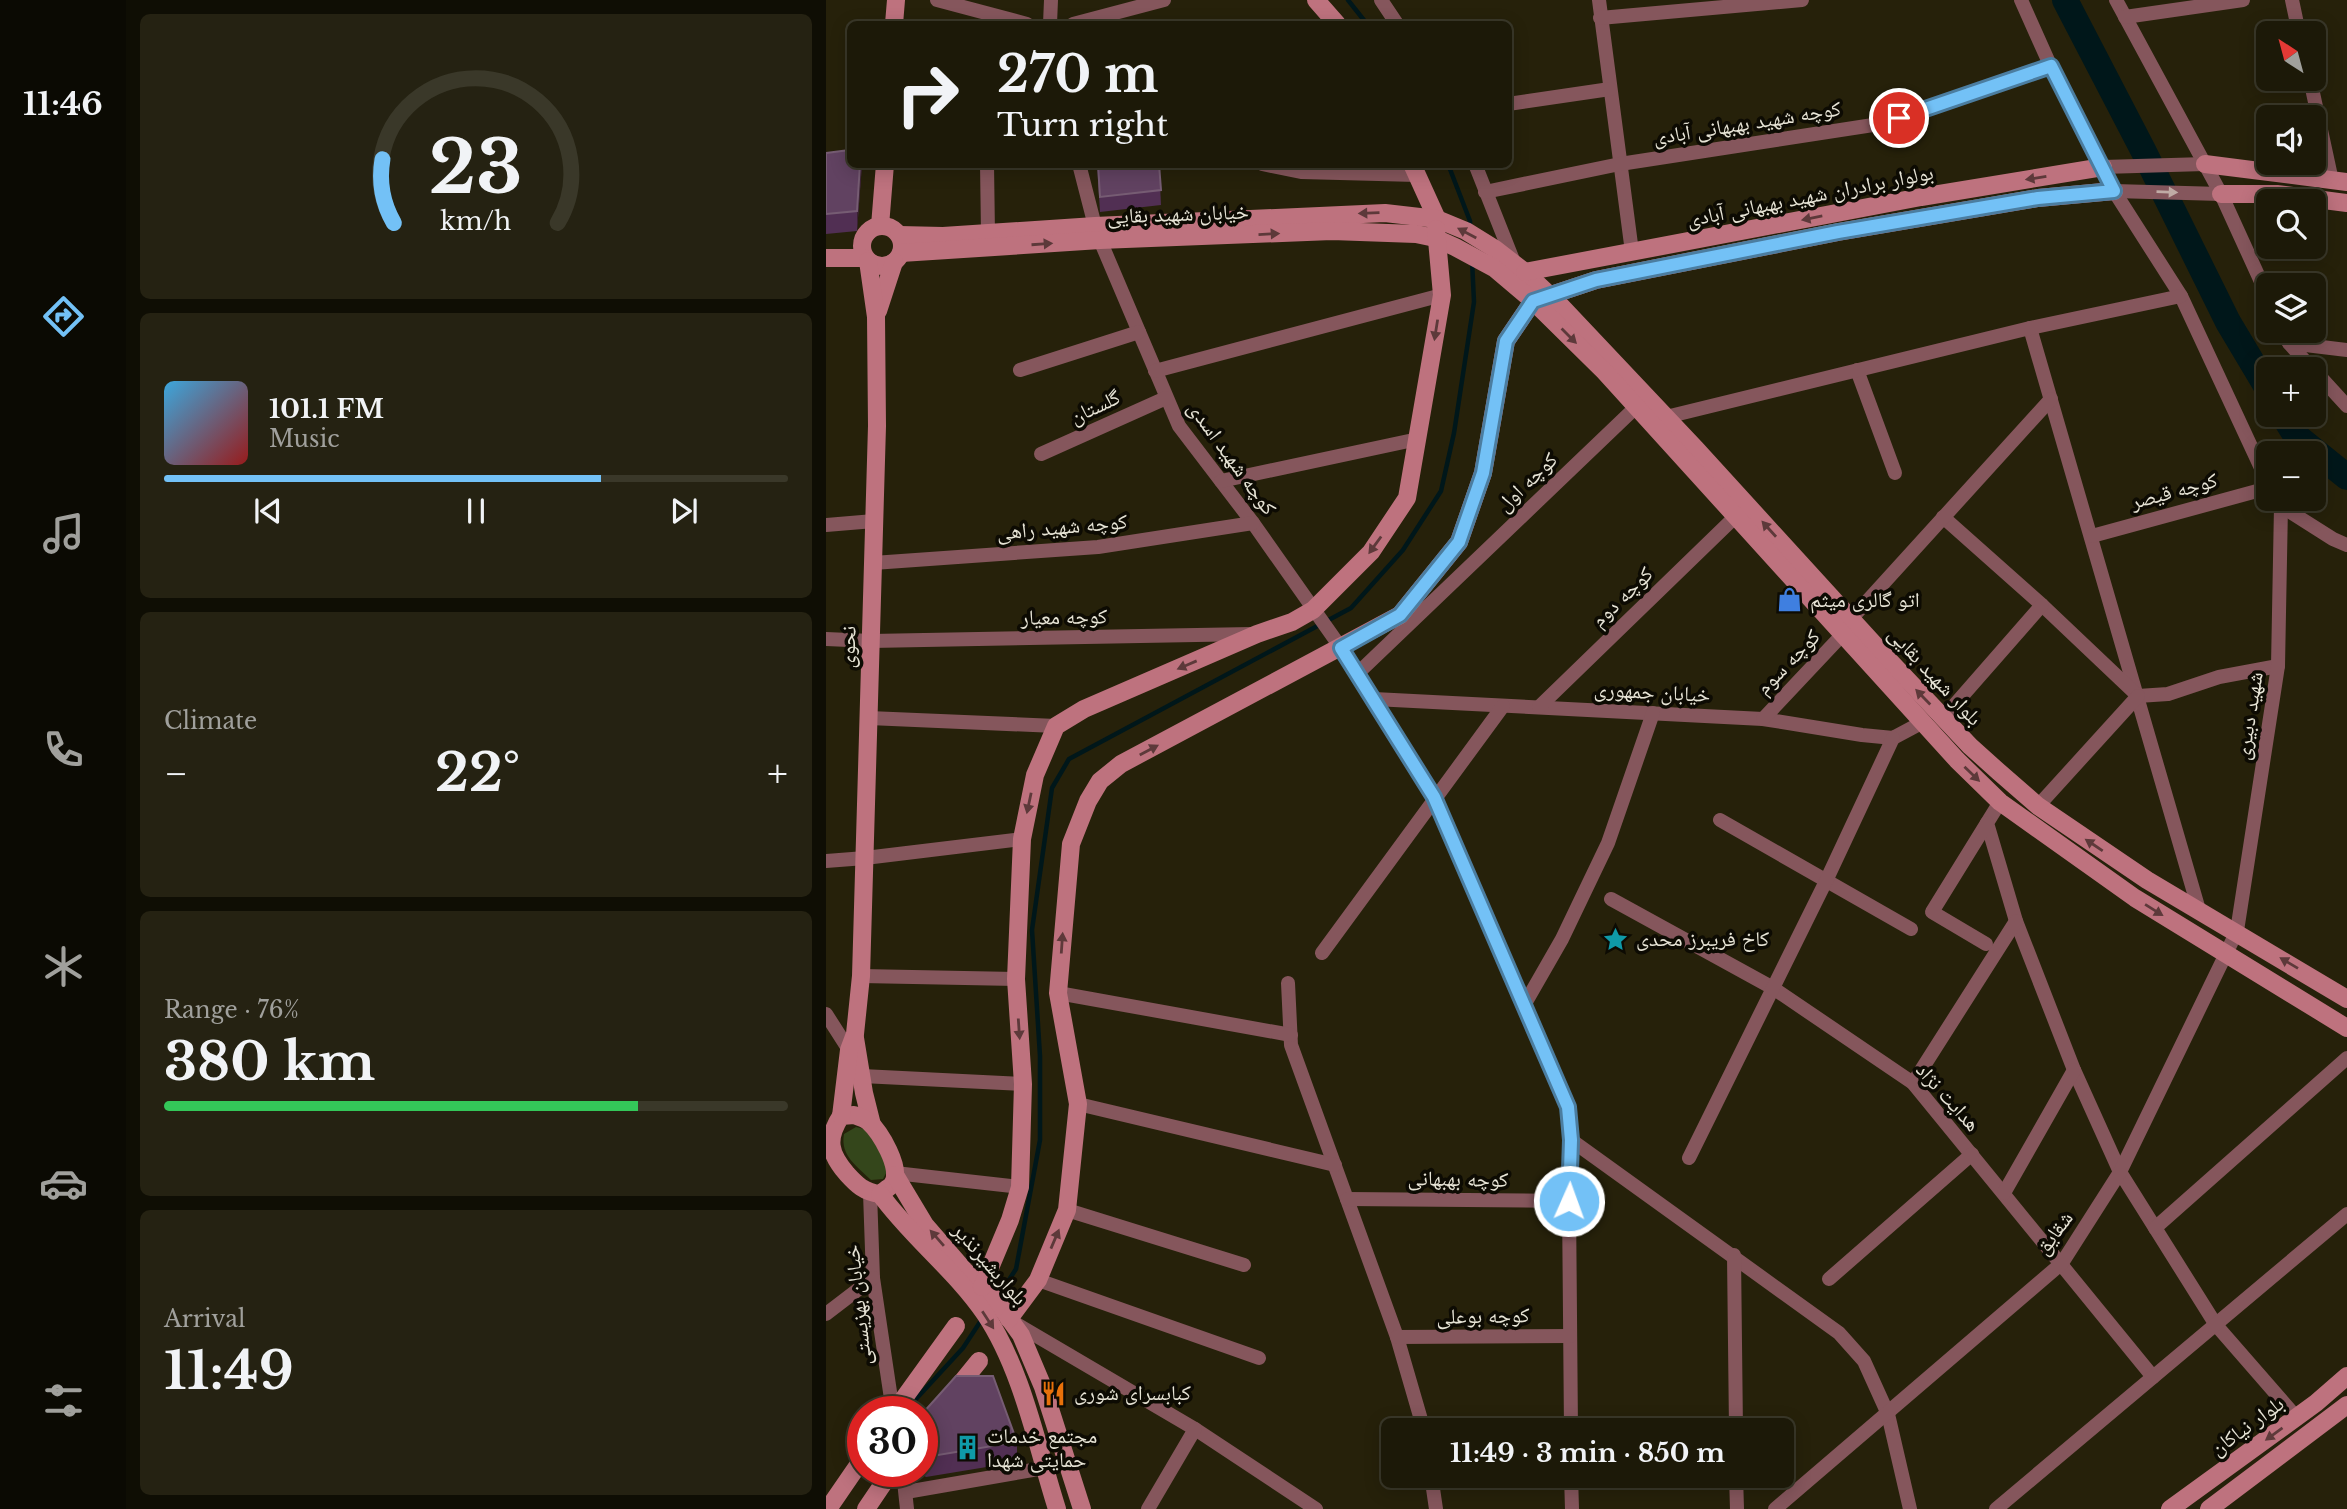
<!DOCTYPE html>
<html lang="en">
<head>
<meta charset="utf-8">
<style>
	:root { --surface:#1c1908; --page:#252212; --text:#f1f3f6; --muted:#a0a09c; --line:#3a3829; --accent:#73c1f6 }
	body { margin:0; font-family:"Libre Baskerville","Noto Naskh Arabic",serif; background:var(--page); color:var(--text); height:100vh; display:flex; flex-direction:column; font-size:26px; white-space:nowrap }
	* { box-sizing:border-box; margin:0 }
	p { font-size:23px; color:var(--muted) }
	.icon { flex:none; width:38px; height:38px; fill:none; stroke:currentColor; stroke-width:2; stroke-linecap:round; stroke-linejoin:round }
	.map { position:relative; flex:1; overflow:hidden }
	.side { display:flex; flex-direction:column; gap:14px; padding:14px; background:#0f0e04; width:700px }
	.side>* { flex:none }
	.top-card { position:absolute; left:21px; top:21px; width:665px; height:147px; border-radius:10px; box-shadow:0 4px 18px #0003,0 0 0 2px var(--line); background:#1c1908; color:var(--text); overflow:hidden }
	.needle { width:46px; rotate:324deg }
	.fabs { position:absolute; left:1430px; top:21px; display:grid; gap:14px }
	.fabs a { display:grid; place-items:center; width:70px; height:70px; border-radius:10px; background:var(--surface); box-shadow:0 4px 18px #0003,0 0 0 2px var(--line); font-size:35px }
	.speed { position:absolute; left:21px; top:1396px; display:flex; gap:14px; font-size:35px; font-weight:700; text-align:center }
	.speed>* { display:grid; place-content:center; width:91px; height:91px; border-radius:50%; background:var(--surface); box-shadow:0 4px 18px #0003,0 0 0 2px var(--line); line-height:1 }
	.speed .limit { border:10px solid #d22; background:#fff; color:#111 }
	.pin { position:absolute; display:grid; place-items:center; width:60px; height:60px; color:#fff; margin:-30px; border:4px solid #fff; border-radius:50%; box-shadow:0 2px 7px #0007 }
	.me { position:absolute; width:77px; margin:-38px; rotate:2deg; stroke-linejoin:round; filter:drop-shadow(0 0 5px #0008) }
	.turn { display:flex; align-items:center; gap:24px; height:147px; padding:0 35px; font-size:32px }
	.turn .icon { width:91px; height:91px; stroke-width:2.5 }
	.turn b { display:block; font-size:49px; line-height:60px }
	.big { font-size:52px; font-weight:800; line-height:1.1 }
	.side .tile { flex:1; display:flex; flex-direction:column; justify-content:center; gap:10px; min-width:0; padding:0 24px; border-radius:10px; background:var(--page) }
	.side .dial { align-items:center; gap:0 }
	.dial svg { height:182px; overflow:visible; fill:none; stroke:var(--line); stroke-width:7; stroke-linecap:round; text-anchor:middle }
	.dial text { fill:var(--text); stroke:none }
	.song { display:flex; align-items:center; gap:21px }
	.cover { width:84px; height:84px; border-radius:10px; background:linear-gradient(135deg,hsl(200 70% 55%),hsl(0 70% 35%)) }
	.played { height:7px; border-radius:4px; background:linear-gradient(90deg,var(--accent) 70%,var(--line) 70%) }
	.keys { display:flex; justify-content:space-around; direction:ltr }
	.heat { display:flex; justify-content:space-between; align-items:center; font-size:38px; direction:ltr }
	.charge { height:10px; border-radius:5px; background:linear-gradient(90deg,#34c759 76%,var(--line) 0) }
	.trip { position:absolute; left:555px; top:1418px; width:413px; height:70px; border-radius:10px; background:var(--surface); box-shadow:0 4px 18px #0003,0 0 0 2px var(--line); font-weight:800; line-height:70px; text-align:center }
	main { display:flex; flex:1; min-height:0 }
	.dock { display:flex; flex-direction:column; width:126px; justify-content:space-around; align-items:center; background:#0b0a03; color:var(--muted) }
	.dock .icon { width:49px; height:49px }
	.dock .selected { color:var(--accent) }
	.dock b { font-size:32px; color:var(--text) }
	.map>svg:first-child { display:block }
</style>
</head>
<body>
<main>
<nav class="dock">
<b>11:46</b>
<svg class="icon selected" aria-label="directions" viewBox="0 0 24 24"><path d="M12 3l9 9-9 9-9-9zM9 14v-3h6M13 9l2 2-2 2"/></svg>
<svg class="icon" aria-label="music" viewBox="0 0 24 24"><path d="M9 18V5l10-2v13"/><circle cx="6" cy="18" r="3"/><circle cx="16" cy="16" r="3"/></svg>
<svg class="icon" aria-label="phone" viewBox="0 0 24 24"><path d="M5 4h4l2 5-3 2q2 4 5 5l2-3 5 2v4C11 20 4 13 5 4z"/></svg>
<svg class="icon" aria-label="climate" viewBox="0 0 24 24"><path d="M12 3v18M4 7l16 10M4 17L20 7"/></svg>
<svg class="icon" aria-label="car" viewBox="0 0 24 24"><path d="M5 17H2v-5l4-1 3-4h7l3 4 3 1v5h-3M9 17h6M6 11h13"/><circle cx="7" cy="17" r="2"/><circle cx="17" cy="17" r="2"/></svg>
<svg class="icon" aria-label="filters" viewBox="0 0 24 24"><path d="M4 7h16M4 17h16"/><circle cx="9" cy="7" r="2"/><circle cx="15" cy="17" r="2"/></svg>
</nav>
<section class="side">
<div class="tile dial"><svg viewBox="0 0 100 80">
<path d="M14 69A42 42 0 1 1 86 69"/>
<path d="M14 69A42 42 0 0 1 9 41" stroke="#73c1f6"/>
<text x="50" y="56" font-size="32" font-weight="700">23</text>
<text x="50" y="72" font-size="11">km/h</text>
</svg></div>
<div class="tile">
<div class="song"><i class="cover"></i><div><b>101.1 FM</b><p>Music</p></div></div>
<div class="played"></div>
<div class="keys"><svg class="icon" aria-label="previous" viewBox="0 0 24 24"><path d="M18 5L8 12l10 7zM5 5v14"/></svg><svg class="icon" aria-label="pause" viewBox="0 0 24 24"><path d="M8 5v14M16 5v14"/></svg><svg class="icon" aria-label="next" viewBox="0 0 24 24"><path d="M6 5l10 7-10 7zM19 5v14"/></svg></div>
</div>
<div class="tile"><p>Climate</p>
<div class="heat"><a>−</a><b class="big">22°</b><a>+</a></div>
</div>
<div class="tile"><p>Range · 76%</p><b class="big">380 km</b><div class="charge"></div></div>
<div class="tile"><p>Arrival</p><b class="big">11:49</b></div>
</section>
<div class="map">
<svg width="1521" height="1509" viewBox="0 0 1521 1509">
	<rect width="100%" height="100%" fill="#26210a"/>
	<path fill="#34461b" d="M30 1127 43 1130 63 1167 57 1179 45 1180C31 1166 14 1156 18 1134Z"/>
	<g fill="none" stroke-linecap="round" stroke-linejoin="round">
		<g stroke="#00171a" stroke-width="4.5">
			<path d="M522 0 541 24"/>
			<path d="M622 164 644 221V227"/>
			<path d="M173 1295 190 1269 214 1140V1056L206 930 226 788 243 759 525 608 577 550 615 491 628 433 648 302 646 260"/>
			<path d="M78 1412 137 1348 156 1319"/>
		</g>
		<g stroke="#00171a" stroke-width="26">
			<path d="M1239 0 1317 150 1402 322 1442 389"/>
			<path d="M1457 415 1470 436 1521 477"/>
		</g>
		<g stroke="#85565c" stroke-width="14">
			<path d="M111 0 201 24"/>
			<path d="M555 0 571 24"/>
			<path d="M773 0 806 252"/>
			<path d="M1195 0 1225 67 1288 191 1355 296 1442 483"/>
			<path d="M1290 0 1395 194 1442 297"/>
			<path d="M1466 0 1473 33"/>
			<path d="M1299 17 1417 0"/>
			<path d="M774 18 976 0"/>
			<path d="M224 24 225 0"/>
			<path d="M247 24 338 0"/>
			<path d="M1484 79 1506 181"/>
			<path d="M682 104 784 89"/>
			<path d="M161 164 162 234"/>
			<path d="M253 164 269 226"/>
			<path d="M436 164 475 172 591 175"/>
			<path d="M649 164 689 265"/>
			<path d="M1277 167 1379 164"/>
			<path d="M1288 191 1395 194"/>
			<path d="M659 192 794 164 1047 125 1098 110 1225 67"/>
			<path d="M274 240 353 426 427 523 515 648 608 797 742 1107 745 1140 743 1201 745 1430"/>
			<path d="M1204 328 1373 910"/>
			<path d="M1457 331 1463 343 1486 369"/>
			<path d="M1463 343 1521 350"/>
			<path d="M194 370 313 332"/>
			<path d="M1031 370 1069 473"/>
			<path d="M1488 370 1521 406"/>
			<path d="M329 371 616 295"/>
			<path d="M840 417 1204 328 1355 296"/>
			<path d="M215 454 340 398"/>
			<path d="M395 481 592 439"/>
			<path d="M1452 501 1455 506 1507 539 1521 545"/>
			<path d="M1117 517 1216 605 1312 696 1342 694 1393 677 1452 666"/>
			<path d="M0 525 48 521"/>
			<path d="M1266 536 1442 488"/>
			<path d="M47 563 272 547 427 523"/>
			<path d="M1025 619 1225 399"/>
			<path d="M0 639 45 641 426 634"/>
			<path d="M531 674 809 408"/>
			<path d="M548 699 937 719 1036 735 1067 738 1097 722"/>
			<path d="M713 707 909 517"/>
			<path d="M43 718 230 726"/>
			<path d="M1117 718 1216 605"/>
			<path d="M937 719 1017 634"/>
			<path d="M1174 802 1161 823 1190 921 1248 1070 1294 1172 1390 1325 1471 1418"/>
			<path d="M1212 806 1312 696"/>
			<path d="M894 820 1085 929"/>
			<path d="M0 861 39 858 196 839"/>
			<path d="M785 899 947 988 1087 1083 1327 1377"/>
			<path d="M1160 944 1106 912 1161 823"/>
			<path d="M496 953 677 706"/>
			<path d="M35 976 190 979"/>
			<path d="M462 983 465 1045 571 1337 598 1430"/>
			<path d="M232 993 465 1035"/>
			<path d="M697 1007 736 939 782 843 827 713"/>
			<path d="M0 1014 23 1050"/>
			<path d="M36 1076 197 1084"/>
			<path d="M1087 1083 1190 921"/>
			<path d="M252 1104 509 1165"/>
			<path d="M745 1140 1013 1333 1038 1361 1062 1414 1084 1509"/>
			<path d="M863 1158 1000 881 1067 738"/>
			<path d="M69 1173 194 1187"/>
			<path d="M44 1193 47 1278 67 1412"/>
			<path d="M1178 1193 1248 1070"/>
			<path d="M521 1199 743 1201"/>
			<path d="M241 1210 418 1265"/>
			<path d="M1329 1228 1521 1058"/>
			<path d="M908 1255 910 1430"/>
			<path d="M1003 1279 1146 1154"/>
			<path d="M212 1280 433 1358"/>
			<path d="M0 1314 47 1278"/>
			<path d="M187 1322 369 1429 490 1509"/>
			<path d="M571 1337 744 1336"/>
			<path d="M719 1430 745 1428"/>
			<path d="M77 1472 81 1509"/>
			<path d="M605 1475 610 1509"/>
			<path d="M745 1475 746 1509"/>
			<path d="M910 1475 911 1509"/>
			<path d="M80 1492 218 1468"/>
			<path d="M322 1509 369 1429"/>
			<path d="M949 1509 1236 1263 1294 1172 1411 931 1452 666 1455 506"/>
			<path d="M1170 1509 1521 1214"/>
		</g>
		<g stroke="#be727e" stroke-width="18">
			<path d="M490 0 511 24"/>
			<path d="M68 24 70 0"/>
			<path d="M586 164 611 219"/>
			<path d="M1379 164 1521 182"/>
			<path d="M1395 194H1451L1521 203"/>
			<path d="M54 226 59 164"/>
			<circle cx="56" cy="246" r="20"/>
			<path d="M73 235 117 236 269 226 559 213 611 219 640 231 669 249 699 272 734 305 870 449 1059 656 1144 746 1173 772 1212 806 1321 880 1521 999"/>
			<path d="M75 253 274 240 506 231 590 234 609 238 629 247 668 268 707 301 777 370 1131 760 1174 802 1309 898 1521 1028"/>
			<path d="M0 258H39"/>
			<path d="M699 272 1095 197 1277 167"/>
			<path d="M52 311 68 262"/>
			<path d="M29 1038 38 1093 46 1125"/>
			<path d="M28 1115C34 1117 38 1118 43 1122 54 1132 76 1168 67 1183 65 1187 57 1191 54 1194 38 1192 31 1185 21 1174 3 1153 0 1139 15 1116Z"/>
			<path d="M15 1116 23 1050 29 1034 35 976 51 426 50 317 42 261"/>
			<path d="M69 1175 99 1225 138 1270 169 1299 195 1335 217 1387 256 1509"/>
			<path d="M54 1194C85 1237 129 1270 159 1314 196 1369 211 1446 231 1509"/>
			<path d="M156 1287 184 1220 194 1187 197 1084 190 979 196 839 209 775 230 726 258 709 431 634 466 622 487 610 545 552 581 498 616 295 610 229"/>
			<path d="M183 1319 212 1280 241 1210 252 1104 232 993 245 844 262 801 274 781 295 764 574 615 633 542 657 473 680 341 707 301 770 280 1012 232 1212 198 1288 191"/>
			<path d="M68 1412 130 1326"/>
			<path d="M96 1431 153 1361"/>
			<path d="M2 1509 37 1458"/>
			<path d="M40 1509 65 1472"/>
			<path d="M1344 1509 1490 1403 1521 1376"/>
			<path d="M1383 1509 1521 1405"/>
		</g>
	</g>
	<g fill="#512f53">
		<path d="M0 153 36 164 31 231 0 234Z"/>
		<path d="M271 164H333L335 205 274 212Z"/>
		<path d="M96 1414 191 1442V1462L100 1477 93 1472H96Z"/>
	</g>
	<path fill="#392130" d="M34 164H36L31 231V211Z"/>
	<g fill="#614261" stroke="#765c73" stroke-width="2">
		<path d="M24 150V164H34L31 211 0 214V153Z"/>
		<path d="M272 164H333L335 190 274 197Z"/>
		<path d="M130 1376H167L191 1442 100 1457 96 1455V1414Z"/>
	</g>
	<defs><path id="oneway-solid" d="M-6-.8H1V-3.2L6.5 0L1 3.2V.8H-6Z" transform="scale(1.75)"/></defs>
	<g fill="#5d393a">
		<use href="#oneway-solid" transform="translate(1210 178) rotate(171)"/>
		<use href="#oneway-solid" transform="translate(543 213) rotate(178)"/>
		<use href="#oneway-solid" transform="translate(986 218) rotate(169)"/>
		<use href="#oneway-solid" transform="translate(641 233) rotate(-152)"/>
		<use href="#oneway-solid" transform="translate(443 234) rotate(-3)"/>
		<use href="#oneway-solid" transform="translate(216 244) rotate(-4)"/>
		<use href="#oneway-solid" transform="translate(610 330) rotate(99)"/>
		<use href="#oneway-solid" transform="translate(743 336) rotate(45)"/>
		<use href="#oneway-solid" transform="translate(943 529) rotate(-132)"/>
		<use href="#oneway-solid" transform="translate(549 545) rotate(126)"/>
		<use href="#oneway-solid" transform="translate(361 665) rotate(157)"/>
		<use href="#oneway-solid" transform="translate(1097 697) rotate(-134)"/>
		<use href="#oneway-solid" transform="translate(323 750) rotate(-28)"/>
		<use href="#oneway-solid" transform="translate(1146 774) rotate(44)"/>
		<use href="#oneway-solid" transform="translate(203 803) rotate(102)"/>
		<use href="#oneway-solid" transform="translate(1268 845) rotate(-146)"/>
		<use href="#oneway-solid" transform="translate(1328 910) rotate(32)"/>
		<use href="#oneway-solid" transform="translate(236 943) rotate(-86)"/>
		<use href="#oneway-solid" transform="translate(1463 963) rotate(-149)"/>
		<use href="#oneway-solid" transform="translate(193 1029) rotate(86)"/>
		<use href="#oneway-solid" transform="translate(111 1238) rotate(-131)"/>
		<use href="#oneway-solid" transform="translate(229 1239) rotate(-67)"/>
		<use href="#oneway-solid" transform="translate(162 1320) rotate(57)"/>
		<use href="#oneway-solid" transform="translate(1448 1434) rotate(144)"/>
	</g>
	<use fill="#c0aba5" href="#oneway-solid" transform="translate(1341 192) rotate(2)"/>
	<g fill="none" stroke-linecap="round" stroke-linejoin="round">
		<defs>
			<path id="route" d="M743 1201 745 1140 742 1107 608 797 515 648 574 615 633 542 657 473 680 341 707 301 770 280 1012 232 1212 198 1288 191 1225 66 1073 118"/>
		</defs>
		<use href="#route" stroke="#4b7da0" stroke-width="18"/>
		<use href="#route" stroke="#73c1f6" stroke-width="12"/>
	</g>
	<defs>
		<symbol id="shop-bare" viewBox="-9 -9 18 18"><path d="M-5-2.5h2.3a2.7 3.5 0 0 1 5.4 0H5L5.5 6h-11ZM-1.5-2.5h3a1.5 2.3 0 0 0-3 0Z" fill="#3f7fe0" stroke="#0d0b03" stroke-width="2.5" paint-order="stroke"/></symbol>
		<symbol id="sight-bare" viewBox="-9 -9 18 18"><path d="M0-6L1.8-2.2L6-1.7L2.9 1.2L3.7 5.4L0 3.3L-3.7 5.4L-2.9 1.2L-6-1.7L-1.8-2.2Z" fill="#0f9aa8" stroke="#0d0b03" stroke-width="2.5" paint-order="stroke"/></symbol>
		<symbol id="restaurant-bare" viewBox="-9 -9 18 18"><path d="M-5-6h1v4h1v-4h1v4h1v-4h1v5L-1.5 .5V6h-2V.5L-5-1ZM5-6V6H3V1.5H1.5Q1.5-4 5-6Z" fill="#e8710a" stroke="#0d0b03" stroke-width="2.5" paint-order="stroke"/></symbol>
		<symbol id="building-bare" viewBox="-9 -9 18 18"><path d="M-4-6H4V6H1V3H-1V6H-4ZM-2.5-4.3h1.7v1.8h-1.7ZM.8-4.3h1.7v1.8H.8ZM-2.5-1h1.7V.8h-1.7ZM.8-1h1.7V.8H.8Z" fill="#0f9aa8" stroke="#0d0b03" stroke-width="2.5" paint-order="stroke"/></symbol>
	</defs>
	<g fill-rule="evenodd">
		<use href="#shop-bare" x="946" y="582" width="35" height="35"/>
		<use href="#sight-bare" x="772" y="922" width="35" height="35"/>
		<use href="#restaurant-bare" x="210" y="1376" width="35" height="35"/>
		<use href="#building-bare" x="124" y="1430" width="35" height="35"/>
	</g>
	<g text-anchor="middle" stroke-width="7" stroke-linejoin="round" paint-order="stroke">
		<g font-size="21" fill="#e7e4d6" stroke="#0d0b03">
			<text transform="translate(921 123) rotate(-9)" y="7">کوچه شهید بهبهانی آبادی</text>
			<text transform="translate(984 196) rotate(-11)" y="7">بولوار برادران شهید بهبهانی آبادی</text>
			<text transform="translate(352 214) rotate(-2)" y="7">خیابان شهید بقایی</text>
			<text transform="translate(269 407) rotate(-25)" y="7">گلستان</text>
			<text transform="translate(406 458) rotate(54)" y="7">کوچه شهید اسدی</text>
			<text transform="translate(701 482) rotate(-44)" y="7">کوچه اول</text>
			<text transform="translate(1348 491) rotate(-15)" y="7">کوچه قیصر</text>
			<text transform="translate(236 527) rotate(-5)" y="7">کوچه شهید راهی</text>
			<text transform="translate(796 597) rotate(-44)" y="7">کوچه دوم</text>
			<text transform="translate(238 617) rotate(-1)" y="7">کوچه معیار</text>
			<text transform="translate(22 647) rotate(-88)" y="7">نحوی</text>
			<text transform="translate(962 662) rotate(-46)" y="7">کوچه سوم</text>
			<text transform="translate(1109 676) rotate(47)" y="7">بلوار شهید بقایی</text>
			<text transform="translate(826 692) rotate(3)" y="7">خیابان جمهوری</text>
			<text transform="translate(1423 716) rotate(-81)" y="7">شهید دبیری</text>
			<text transform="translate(1122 1097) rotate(48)" y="7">هدایت نژاد</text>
			<text transform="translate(632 1179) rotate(1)" y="7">کوچه بهبهانی</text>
			<text transform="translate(1228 1233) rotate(-54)" y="7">شقایق</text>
			<text transform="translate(164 1264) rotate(49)" y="7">بلواربشیرنذیر</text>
			<text transform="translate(32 1305) rotate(-96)" y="7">خیابان بهزیستی</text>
			<text transform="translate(657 1316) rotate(-1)" y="7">کوچه بوعلی</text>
			<text transform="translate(1421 1426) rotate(-36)" y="7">بلوار نیاکان</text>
		</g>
		<g font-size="21" fill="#e7e4d6" stroke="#0d0b03" text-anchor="start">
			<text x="984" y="607">اتو گالری میثم</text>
			<text x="810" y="946">کاخ فریبرز محدی</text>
			<text x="248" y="1400">کبابسرای شوری</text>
			<text x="161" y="1443">مجتمع خدمات<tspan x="161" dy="24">حمایتی شهدا</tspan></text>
		</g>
	</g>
</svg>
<div class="fabs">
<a><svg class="needle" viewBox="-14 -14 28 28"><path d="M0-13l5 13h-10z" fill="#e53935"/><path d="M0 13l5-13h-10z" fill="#a0a09c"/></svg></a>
<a><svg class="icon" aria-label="sound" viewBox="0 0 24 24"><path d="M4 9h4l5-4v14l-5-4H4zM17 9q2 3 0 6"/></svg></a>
<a><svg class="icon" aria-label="search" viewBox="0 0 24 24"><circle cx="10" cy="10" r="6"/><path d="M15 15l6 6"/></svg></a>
<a><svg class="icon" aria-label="layers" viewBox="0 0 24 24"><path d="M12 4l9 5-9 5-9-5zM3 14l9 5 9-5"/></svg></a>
<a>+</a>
<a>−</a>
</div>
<div class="speed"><div class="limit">30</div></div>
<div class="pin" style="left:1073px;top:118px;background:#d93025"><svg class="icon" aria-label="arrive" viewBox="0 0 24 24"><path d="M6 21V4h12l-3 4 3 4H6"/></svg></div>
<svg class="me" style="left:743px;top:1201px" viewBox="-20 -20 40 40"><circle r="17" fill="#73c1f6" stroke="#fff" stroke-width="3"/><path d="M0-11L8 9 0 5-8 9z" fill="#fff"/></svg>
<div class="trip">11:49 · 3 min · 850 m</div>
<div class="top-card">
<div class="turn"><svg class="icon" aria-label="right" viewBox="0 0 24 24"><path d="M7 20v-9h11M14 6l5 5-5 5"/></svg><div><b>270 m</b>Turn right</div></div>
</div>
</div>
</main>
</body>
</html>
